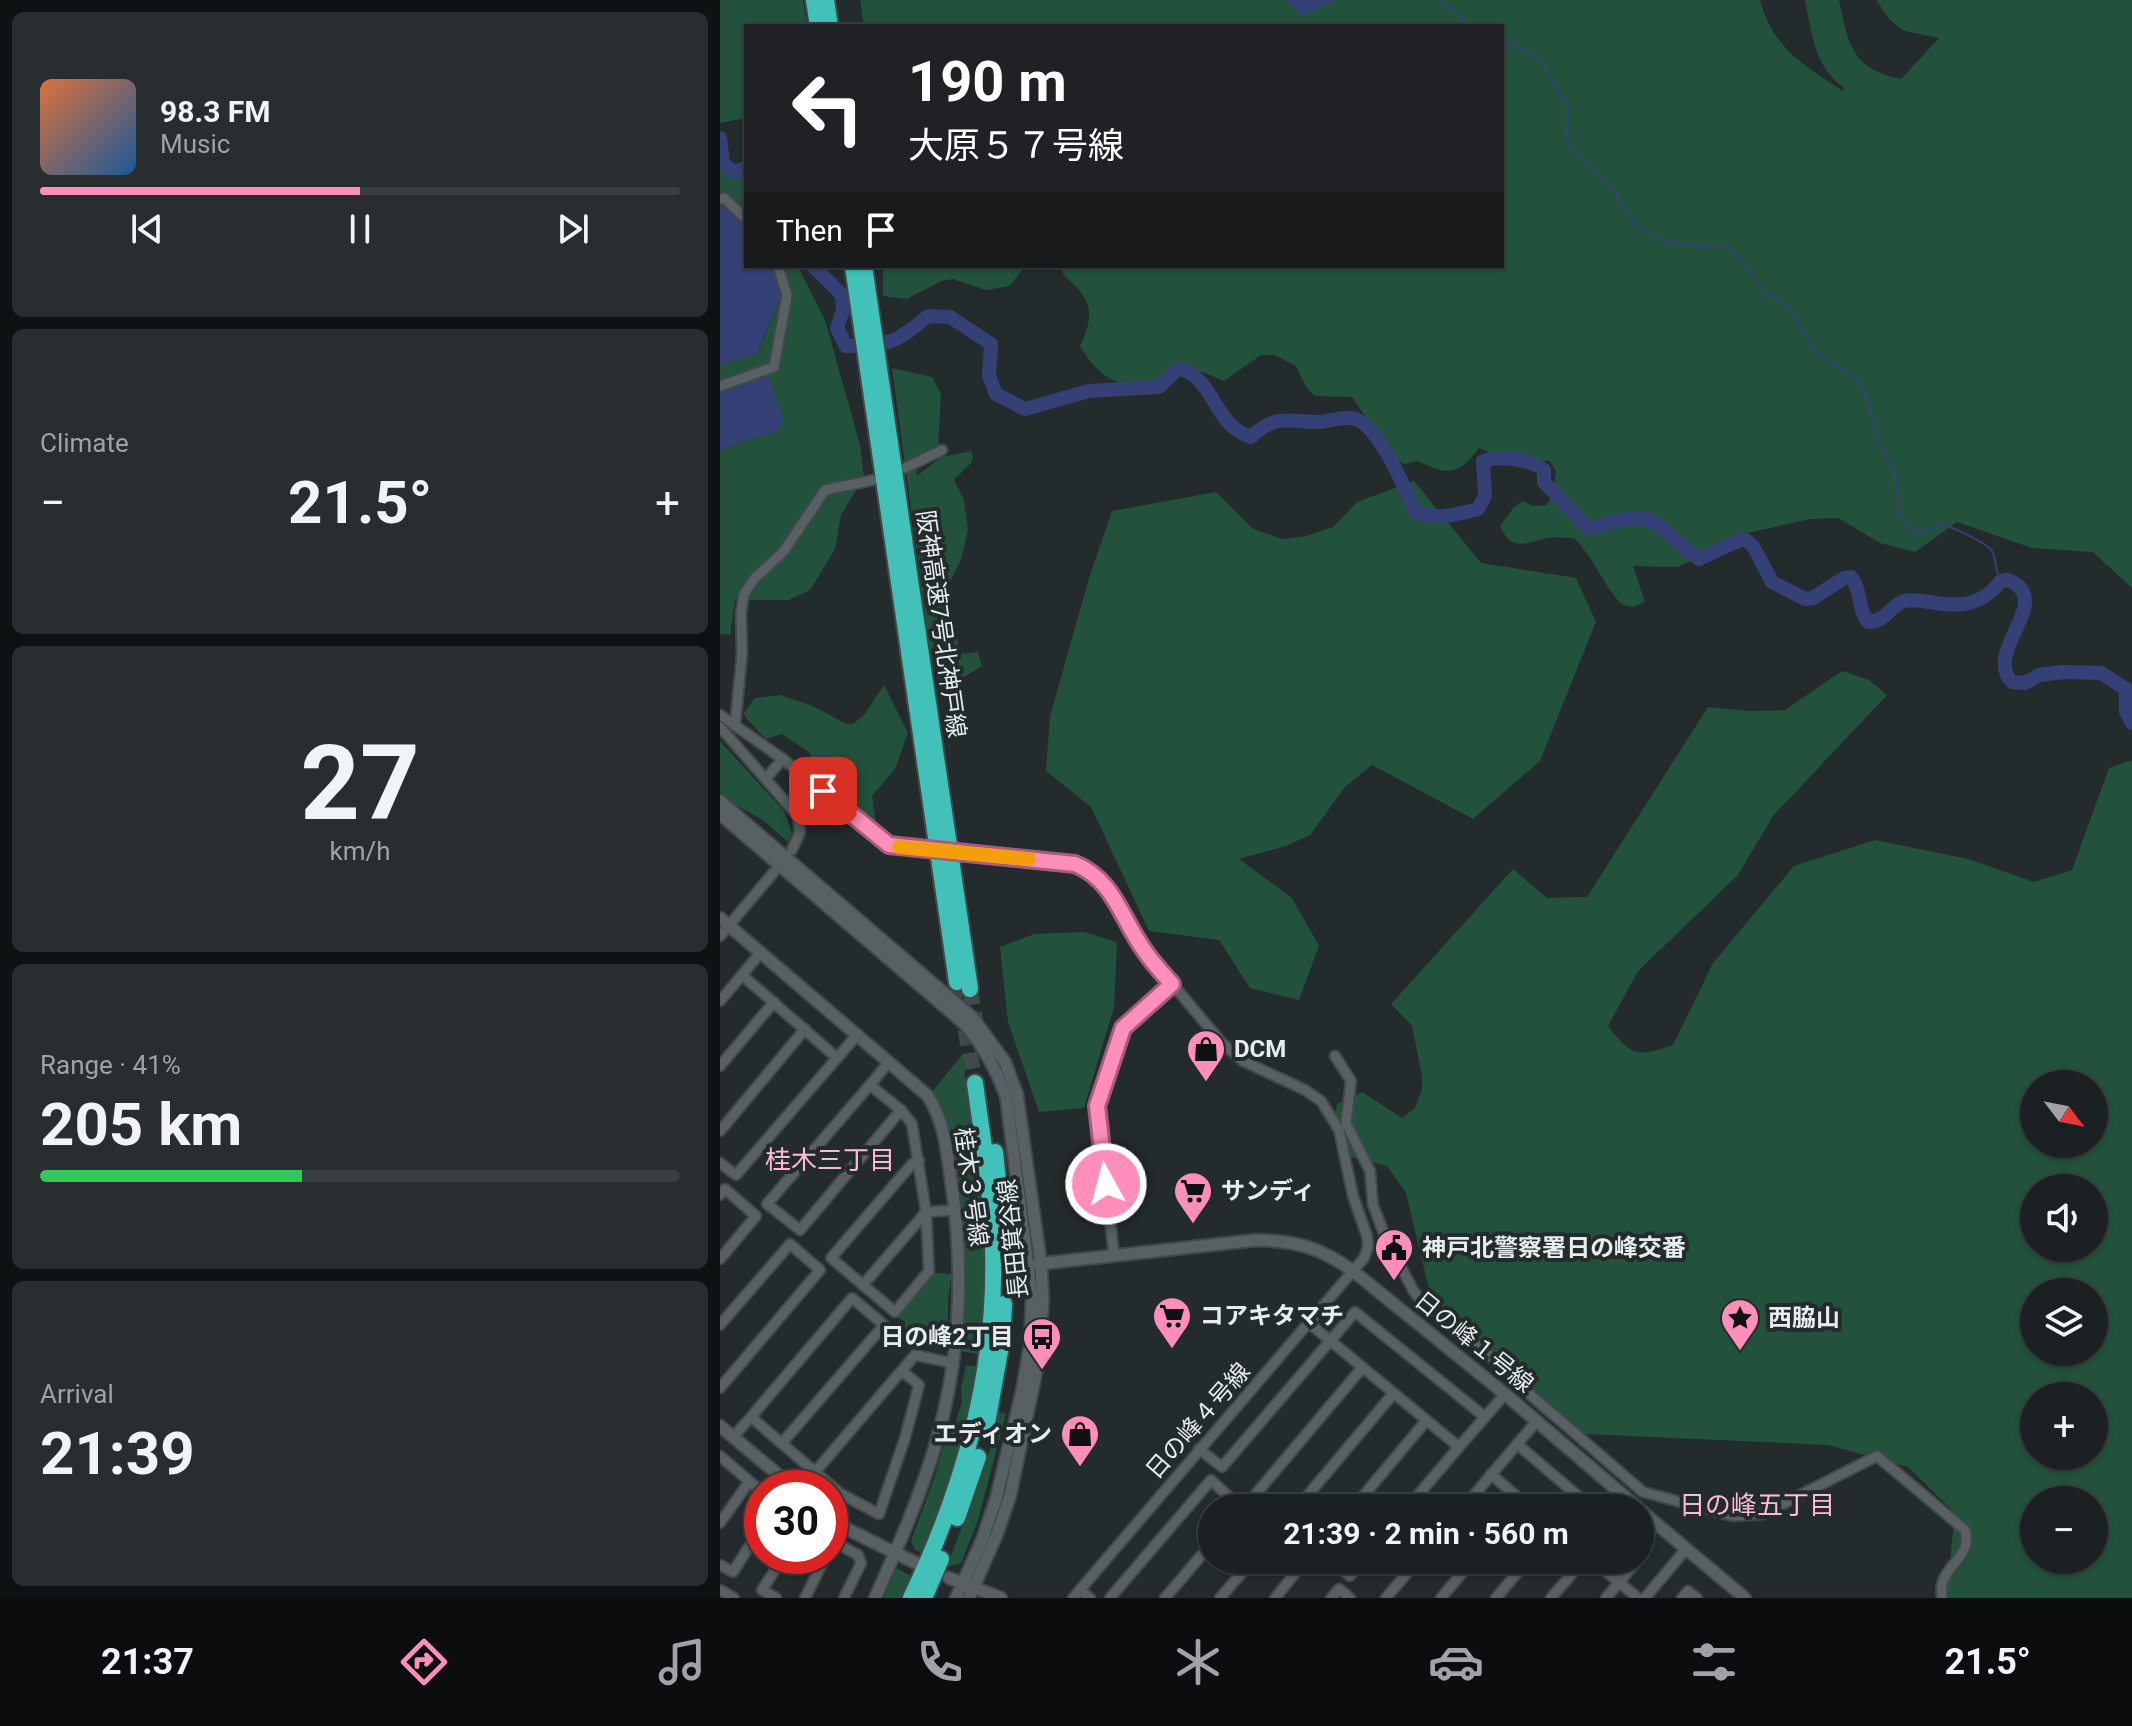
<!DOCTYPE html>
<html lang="en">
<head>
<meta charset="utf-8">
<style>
	:root { --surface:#1b2022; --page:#282d2f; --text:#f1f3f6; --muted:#a0a3a5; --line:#393e40; --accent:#ff8ebb }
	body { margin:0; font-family:Roboto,"Noto Sans JP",sans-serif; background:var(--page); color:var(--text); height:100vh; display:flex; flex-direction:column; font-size:30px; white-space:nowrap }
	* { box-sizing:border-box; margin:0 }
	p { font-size:26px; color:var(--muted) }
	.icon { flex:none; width:44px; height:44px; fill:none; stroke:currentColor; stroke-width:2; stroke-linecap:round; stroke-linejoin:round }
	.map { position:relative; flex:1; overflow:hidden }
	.details { display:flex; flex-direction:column; gap:12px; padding:12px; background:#0f1213; width:720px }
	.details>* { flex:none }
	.banner { position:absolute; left:24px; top:24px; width:760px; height:244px; border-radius:0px; box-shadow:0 2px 6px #0004,0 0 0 2px var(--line); background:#202124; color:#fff; overflow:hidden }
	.needle { width:52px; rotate:122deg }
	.controls { position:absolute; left:1300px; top:1070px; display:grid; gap:16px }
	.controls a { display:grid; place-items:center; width:88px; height:88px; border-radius:50%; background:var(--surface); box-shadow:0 2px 6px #0004,0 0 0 2px var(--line); font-size:40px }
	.speed { position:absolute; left:24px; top:1470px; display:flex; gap:16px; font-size:40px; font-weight:700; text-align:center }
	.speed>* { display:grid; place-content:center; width:104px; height:104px; border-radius:50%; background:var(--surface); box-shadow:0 2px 6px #0004,0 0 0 2px var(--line); line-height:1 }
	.speed .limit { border:12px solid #d22; background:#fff; color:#111 }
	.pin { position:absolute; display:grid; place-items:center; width:68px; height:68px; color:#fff; margin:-34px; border-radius:16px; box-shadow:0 4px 12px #0006 }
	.me { position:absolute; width:88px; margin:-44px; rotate:353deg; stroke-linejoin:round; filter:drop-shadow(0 0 6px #0008) }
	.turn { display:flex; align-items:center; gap:28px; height:168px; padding:0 32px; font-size:36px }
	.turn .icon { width:104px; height:104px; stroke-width:2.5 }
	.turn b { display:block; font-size:56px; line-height:68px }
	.then { display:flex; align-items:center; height:76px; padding:0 32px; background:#0003; gap:16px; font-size:30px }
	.big { font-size:60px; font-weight:700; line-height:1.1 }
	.details .tile { flex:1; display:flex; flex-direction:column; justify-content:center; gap:12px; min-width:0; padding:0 28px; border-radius:12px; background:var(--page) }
	.details .dial { align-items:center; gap:0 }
	.dial b { font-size:104px; line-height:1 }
	.song { display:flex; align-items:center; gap:24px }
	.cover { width:96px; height:96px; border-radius:12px; background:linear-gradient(135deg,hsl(20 70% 55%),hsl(210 70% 35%)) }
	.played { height:8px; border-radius:4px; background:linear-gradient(90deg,var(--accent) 50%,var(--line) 50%) }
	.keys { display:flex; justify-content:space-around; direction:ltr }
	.heat { display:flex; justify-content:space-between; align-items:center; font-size:44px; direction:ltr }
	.charge { height:12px; border-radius:6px; background:linear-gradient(90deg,#34c759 41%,var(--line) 0) }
	.trip { position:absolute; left:478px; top:1494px; width:456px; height:80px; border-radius:40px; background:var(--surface); box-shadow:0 2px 6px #0004,0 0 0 2px var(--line); font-weight:700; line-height:80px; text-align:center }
	.dock { display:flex; height:128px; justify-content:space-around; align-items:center; background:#0b0d0e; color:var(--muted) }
	.dock .icon { width:56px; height:56px }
	.dock .current { color:var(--accent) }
	.dock b { font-size:36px; color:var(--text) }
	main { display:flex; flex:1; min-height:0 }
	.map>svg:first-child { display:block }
</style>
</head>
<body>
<main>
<section class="details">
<div class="tile">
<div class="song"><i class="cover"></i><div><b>98.3 FM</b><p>Music</p></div></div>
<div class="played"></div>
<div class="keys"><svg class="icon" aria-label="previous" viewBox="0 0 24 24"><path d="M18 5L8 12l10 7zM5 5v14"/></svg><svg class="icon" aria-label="pause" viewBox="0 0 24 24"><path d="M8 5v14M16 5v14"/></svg><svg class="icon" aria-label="next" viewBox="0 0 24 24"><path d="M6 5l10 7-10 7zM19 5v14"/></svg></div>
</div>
<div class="tile"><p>Climate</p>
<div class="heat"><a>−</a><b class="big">21.5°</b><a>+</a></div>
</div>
<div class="tile dial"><b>27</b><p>km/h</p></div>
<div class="tile"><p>Range · 41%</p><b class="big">205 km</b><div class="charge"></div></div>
<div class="tile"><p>Arrival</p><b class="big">21:39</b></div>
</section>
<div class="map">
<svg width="1412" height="1598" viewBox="0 0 1412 1598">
	<rect width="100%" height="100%" fill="#242b2d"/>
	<g fill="#22523b" fill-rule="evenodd">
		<path d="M0 0H83L87 26H26V118L0 123Z"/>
		<path d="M140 0H1040C1052 47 1085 67 1123 91L1124 88C1094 66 1092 34 1085 0H1119C1129 44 1130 68 1181 79L1219 38 1184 31 1170 20 1156 0H1412V588L1373 552 1312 548 1237 522 1195 552 1160 543 1118 518 1090 519 1027 533 958 567 913 566 925 602 913 607 901 604C882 583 874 558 854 538 846 538 837 537 828 538 806 542 792 553 780 526L794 507 803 501 813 506 826 505 833 495 836 471 830 461 781 457 759 448C737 477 729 475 697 461L685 464 675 460 632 397 595 396 586 387 576 366 555 355H541L504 381C490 375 477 368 462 370 449 372 439 380 426 383 396 392 374 370 360 346 369 327 375 309 360 291 352 280 343 279 340 266H782V26H144Z"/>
		<path d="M0 149 26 184V226L10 209 0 208Z"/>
		<path d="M52 266H78L105 320 140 445 144 477 121 515 115 549 90 590 69 600H15L10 635 0 634V451L24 440 54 434 47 374 0 391V365L38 352 62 294Z"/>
		<path d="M163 266H305L290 286 266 290 233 279 221 281 187 299 163 296Z"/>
		<path d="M172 368 212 377 221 394 218 448 194 457 197 476 221 457 251 451 253 457 251 463 234 480 244 500 248 530 241 560 228 586 220 624 234 622 240 654 258 652 262 666 221 691 211 656Z"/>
		<path d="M694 481 761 563 856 578 876 622 820 761 753 819 652 765 625 787 590 835 566 846 519 859 572 898 599 946 579 1000 530 988 499 940 429 931 371 807 326 771 330 716 370 575 392 511 496 492 533 529 562 539 586 536 613 527 637 502Z"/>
		<path d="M1122 671 1149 680 1167 695 1053 816 1018 875 918 971 888 1026C912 1057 916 1057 953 1045L993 963 1074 866 1155 840 1248 859 1314 882 1352 870 1389 768 1412 760V1598H1226L1235 1513 1188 1467 1108 1445 865 1434 715 1314 686 1193 667 1166 632 1157 613 1124 617 1104 642 1092 682 1118 695 1108 702 1089V1076L692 1026 671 1004 793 869 827 898 867 897 988 707 1029 711 1065 710ZM1314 1084H1374V1144H1314ZM1314 1188H1374V1248H1314ZM1314 1292H1374V1352H1314ZM1314 1396H1374V1456H1314ZM1314 1500H1374V1560H1314Z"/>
		<path d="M164 685 188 733 175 769 152 796 156 824 104 782 89 752 62 734 46 739 26 718 24 713 35 698 60 695 90 705 127 724H133L144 715Z"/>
		<path d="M0 741 64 811 72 833 68 842 43 820 14 804 0 792Z"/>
		<path d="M364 932 397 942 394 1007 364 1108 319 1112 288 1022 280 947 314 934Z"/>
		<path d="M242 1055 264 1206 268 1274 263 1355 240 1351C245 1296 241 1248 235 1194 232 1159 232 1123 212 1092Z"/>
		<path d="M212 1273 232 1274 228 1297V1348C209 1345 198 1343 184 1329L185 1322 176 1316Z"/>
		<path d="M246 1365 259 1367C248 1432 227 1492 204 1553L195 1550 191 1541 214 1479 225 1440 233 1430 242 1402 241 1389Z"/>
		<path d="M279 1412 286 1414 258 1520 241 1563 227 1567 269 1453Z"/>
		<path d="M176 1568 189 1575 192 1582 183 1598H164Z"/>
	</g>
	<g fill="#344076">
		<path d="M566 0H616L583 15Z"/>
		<path d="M0 208 10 209 26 226V266H52L62 294 37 353 0 365Z"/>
		<path d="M47 373 64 421 54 434 24 440 0 451V391Z"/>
	</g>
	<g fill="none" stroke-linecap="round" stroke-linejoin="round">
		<g stroke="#344076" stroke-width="2">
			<path d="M719 0 753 26"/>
			<path d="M782 40 820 59 848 106 846 134 849 144 855 155 880 175 894 191 915 225 935 237 952 244 1008 248 1016 254 1046 293 1071 309 1094 350 1142 384 1160 445 1174 473 1181 516 1192 532 1198 534C1205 531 1214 525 1222 525 1231 526 1267 543 1272 551 1277 561 1275 572 1281 581"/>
		</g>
		<g stroke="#344076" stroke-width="14">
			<path d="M0 138 3 163 13 172 26 168"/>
			<path d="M93 266 122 295 123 310 117 328 126 346C169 345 175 344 208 316L230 317 271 344 269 376 276 394 305 409 369 391 439 387 459 368C497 381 492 424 531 437 554 416 564 420 593 422 607 423 617 417 630 418 656 418 686 490 695 512 713 521 739 514 758 509L765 496 763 461C780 455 810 459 824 470V482L867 527 873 528C939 504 931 526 979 559L1020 540H1026L1033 546 1052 582 1085 599 1093 598 1124 578 1131 577C1142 590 1137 608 1148 622 1168 621 1168 607 1184 601 1189 599 1197 601 1203 601 1235 607 1259 609 1281 581L1288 580C1337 600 1262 651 1292 682L1305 683 1319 675 1343 672 1381 673 1406 689V712L1412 723"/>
		</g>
		<g stroke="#41484a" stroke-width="16" stroke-dasharray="16 8" stroke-linecap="butt">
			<path d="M237 982 255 1083"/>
			<path d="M250 989 257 1031"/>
		</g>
		<defs>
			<g id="minor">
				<path d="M0 199 4 198 26 219"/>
				<path d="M0 386 54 367 67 295 58 266"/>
				<path d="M185 468 222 450"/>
				<path d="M0 715 63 759"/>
				<path d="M15 726 22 654 21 613 24 594 34 579 64 551 105 490 153 480"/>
				<path d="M0 727 78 816 80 832 72 850"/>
				<path d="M46 778 63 759 155 835 169 845 184 848"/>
				<path d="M263 854 355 864 377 875 424 950 501 1042 523 1061 585 1090 601 1101 619 1130 633 1196 647 1236 648 1247 644 1258 353 1598"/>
				<path d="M0 936 54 872"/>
				<path d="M41 952 22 975 116 1057"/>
				<path d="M0 1001 22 975"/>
				<path d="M615 1056 631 1081 626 1123 650 1171 653 1205 665 1236 693 1290 702 1302 739 1327 813 1397 923 1492 1013 1516 1043 1514 1157 1456 1245 1530C1253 1554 1227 1564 1222 1584 1221 1589 1222 1593 1222 1598"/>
				<path d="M169 1062 150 1085 181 1110 192 1124 206 1212 235 1210"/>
				<path d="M0 1066 54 1002"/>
				<path d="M150 1085 47 1204 80 1230 181 1110"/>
				<path d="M0 1131 85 1029"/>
				<path d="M199 1161 192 1164 111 1258 175 1312 209 1271 206 1212"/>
				<path d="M0 1163 16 1175 137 1035"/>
				<path d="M0 1195 5 1189 36 1216 0 1259"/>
				<path d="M394 1255 377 1106 403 1028 452 984"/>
				<path d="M143 1285 206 1212"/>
				<path d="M589 1323 739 1447 785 1394"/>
				<path d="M0 1325 70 1244 100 1270 0 1388"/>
				<path d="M31 1417 132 1298 164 1325 62 1443"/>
				<path d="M13 1437 31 1417 95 1472 195 1355 232 1363"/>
				<path d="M797 1444 872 1508"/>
				<path d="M479 1449 502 1467 635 1312 765 1417"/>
				<path d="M0 1456 42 1492"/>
				<path d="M95 1472 121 1494 159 1514 185 1438 199 1385 182 1371"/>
				<path d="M771 1474 810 1508"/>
				<path d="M550 1508 535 1495 642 1368"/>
				<path d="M577 1508 673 1394"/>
				<path d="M633 1508 706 1421"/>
				<path d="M687 1508 739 1447"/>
				<path d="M743 1508 816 1422"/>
				<path d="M0 1523 29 1482"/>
				<path d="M110 1540 138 1555 141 1563 124 1598"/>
				<path d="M920 1549 924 1553 920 1558"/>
				<path d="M611 1560 630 1576 643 1560"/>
				<path d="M872 1560 918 1598"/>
				<path d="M0 1565 13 1572 42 1526"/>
				<path d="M0 1590 14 1598"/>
				<path d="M360 1590 370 1598"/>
				<path d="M56 1598 42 1590 64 1556"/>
				<path d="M85 1598 106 1556"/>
				<path d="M390 1598 491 1480 521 1508"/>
				<path d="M445 1598 492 1543"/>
				<path d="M500 1598 533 1560"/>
				<path d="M555 1598 586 1560"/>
				<path d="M611 1598 619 1589 630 1598"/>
				<path d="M666 1598 698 1560"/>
				<path d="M721 1598 753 1560"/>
				<path d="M776 1598 808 1560"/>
				<path d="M831 1598 864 1560"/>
				<path d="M886 1598 918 1560"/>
				<path d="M925 1598 966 1549"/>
				<path d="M962 1598 968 1591 977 1598"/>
			</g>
			<g id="tertiary">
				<path d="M0 801 253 1018 285 1062 297 1094 321 1264 323 1302 316 1373 290 1496 277 1534 249 1598"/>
				<path d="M0 814 246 1025C264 1047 276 1069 286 1096L312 1297 310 1345 302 1391 276 1499 262 1540 236 1598"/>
				<path d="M0 918 207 1095C226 1123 227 1155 232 1187 244 1273 240 1362 215 1446 200 1497 177 1549 155 1598"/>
				<path d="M317 1264 537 1240C577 1241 601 1248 633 1271L785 1394 918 1508"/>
				<path d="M0 1426 74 1488"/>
				<path d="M920 1510 1025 1598"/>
				<path d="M110 1517 125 1528 198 1564"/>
				<path d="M229 1578 281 1598"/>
			</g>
			<g id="motorway">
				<path d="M94 0 98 26"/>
				<path d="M106 0 110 26"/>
				<path d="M133 266 237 982"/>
				<path d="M144 266 250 989"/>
				<path d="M275 1152 283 1229"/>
				<path d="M267 1423 282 1340 284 1304"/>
				<path d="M237 1518 258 1457"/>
				<path d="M191 1598C244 1487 277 1371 273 1247 272 1192 262 1137 255 1083"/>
				<path d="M204 1598 221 1559"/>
			</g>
		</defs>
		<use href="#minor" stroke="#41484a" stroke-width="13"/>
		<use href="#tertiary" stroke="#41484a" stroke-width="15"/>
		<use href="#motorway" stroke="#41484a" stroke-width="20"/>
		<use href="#minor" stroke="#586063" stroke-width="9"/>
		<use href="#tertiary" stroke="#586063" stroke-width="11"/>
		<use href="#motorway" stroke="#41c1b7" stroke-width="16"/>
		<defs>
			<path id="minor-bridge" d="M184 848 263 854"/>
		</defs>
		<use href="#minor-bridge" stroke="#41484a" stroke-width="13" stroke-linecap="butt"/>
		<use href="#minor-bridge" stroke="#586063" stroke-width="9"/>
	</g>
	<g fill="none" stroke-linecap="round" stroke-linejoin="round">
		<defs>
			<path id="route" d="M103 791 169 845 355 864C394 880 401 918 424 950 432 962 442 973 452 984L403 1028 377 1106 386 1184"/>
		</defs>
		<use href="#route" stroke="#a65c7a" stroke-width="20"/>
		<use href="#route" stroke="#ff8ebb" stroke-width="14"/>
		<path stroke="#f59e0b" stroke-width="14" d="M179 847 309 859"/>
	</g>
	<defs>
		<symbol id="shop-pin" viewBox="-11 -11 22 30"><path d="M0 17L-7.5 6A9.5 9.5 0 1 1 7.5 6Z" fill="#ff8ebb" stroke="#242b2d"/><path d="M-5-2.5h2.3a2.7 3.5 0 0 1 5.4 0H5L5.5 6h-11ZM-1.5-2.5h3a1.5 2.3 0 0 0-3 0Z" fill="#111"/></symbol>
		<symbol id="supermarket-pin" viewBox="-11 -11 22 30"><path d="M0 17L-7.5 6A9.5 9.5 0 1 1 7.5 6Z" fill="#ff8ebb" stroke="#242b2d"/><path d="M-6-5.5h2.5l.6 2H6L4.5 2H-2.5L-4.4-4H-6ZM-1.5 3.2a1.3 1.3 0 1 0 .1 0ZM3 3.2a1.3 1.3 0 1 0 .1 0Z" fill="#111"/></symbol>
		<symbol id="civic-pin" viewBox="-11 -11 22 30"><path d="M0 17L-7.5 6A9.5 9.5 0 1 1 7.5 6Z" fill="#ff8ebb" stroke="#242b2d"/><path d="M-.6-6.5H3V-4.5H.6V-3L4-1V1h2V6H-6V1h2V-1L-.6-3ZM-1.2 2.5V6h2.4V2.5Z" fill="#111"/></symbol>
		<symbol id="sight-pin" viewBox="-11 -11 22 30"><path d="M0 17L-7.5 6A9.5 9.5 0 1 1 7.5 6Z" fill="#ff8ebb" stroke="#242b2d"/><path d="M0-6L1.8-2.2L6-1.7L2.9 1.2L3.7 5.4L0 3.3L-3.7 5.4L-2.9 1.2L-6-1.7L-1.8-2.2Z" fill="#111"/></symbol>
		<symbol id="bus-pin" viewBox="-11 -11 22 30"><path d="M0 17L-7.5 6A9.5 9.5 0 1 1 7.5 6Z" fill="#ff8ebb" stroke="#242b2d"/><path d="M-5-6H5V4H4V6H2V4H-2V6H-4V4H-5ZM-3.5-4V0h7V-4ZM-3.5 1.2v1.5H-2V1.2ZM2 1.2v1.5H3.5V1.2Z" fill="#111"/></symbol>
	</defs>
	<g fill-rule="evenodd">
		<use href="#shop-pin" x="464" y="1027" width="44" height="60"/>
		<use href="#supermarket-pin" x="451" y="1169" width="44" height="60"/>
		<use href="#civic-pin" x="652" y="1226" width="44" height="60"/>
		<use href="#supermarket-pin" x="430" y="1294" width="44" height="60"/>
		<use href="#sight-pin" x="998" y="1296" width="44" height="60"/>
		<use href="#bus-pin" x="300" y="1315" width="44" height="60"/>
		<use href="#shop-pin" x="338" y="1412" width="44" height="60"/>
	</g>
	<g text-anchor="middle" stroke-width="8" stroke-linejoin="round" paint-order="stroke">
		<g font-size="24" fill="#e7eced" stroke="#242b2d">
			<text transform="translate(221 624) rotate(82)" y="8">阪神高速7号北神戸線</text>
			<text transform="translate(251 1187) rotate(82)" y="8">桂木３号線</text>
			<text transform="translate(293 1239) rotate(-96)" y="8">長田箕谷線</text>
			<text transform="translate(754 1342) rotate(39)" y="8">日の峰１号線</text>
			<text transform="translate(478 1421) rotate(-49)" y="8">日の峰４号線</text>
		</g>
		<g font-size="24" font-weight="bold" fill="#e7eced" stroke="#242b2d" text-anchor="start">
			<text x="514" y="1057">DCM</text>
			<text x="501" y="1199">サンディ</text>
			<text x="702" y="1256">神戸北警察署日の峰交番</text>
			<text x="480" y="1324">コアキタマチ</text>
			<text x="1048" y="1326">西脇山</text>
			<text x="294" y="1345" text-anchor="end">日の峰2丁目</text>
			<text x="332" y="1442" text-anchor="end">エディオン</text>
		</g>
		<g font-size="26" fill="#fdbcd4" stroke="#242b2d">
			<text x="110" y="1169">桂木三丁目</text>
			<text x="1037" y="1514">日の峰五丁目</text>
		</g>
	</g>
</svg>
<div class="controls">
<a><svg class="needle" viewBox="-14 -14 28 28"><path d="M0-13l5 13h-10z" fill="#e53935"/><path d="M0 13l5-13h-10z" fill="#a0a3a5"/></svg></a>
<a><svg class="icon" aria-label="sound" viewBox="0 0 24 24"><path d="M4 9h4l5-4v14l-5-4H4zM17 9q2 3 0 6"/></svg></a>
<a><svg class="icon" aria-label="layers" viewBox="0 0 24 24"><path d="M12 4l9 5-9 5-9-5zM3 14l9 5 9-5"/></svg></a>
<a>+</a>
<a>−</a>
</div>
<div class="speed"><div class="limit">30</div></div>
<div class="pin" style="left:103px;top:791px;background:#d93025"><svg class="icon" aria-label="arrive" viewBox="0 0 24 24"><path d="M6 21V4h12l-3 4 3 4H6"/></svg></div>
<svg class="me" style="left:386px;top:1184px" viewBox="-20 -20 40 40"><circle r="17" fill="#ff8ebb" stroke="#fff" stroke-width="3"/><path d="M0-11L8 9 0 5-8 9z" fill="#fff"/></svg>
<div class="trip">21:39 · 2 min · 560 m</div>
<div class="banner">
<div class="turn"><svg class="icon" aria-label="left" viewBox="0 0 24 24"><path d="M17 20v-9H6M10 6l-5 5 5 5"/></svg><div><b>190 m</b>大原５７号線</div></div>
<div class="then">Then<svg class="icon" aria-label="arrive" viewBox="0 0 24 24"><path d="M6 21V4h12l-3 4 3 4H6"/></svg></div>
</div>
</div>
</main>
<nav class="dock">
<b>21:37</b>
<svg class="icon current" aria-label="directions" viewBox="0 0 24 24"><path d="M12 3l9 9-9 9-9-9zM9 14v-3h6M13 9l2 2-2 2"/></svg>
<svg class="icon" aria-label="music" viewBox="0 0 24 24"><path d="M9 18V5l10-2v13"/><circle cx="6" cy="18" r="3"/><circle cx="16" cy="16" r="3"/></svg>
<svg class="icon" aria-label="phone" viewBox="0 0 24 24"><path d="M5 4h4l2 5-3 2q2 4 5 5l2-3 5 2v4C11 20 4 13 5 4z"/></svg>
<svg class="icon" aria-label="climate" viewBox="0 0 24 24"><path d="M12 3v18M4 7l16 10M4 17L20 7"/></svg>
<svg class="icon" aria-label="car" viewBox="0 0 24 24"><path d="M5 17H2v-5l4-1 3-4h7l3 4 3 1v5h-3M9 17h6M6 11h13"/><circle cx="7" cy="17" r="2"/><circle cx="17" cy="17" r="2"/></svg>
<svg class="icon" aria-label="filters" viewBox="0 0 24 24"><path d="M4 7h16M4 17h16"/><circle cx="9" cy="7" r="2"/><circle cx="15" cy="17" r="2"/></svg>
<b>21.5°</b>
</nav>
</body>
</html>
